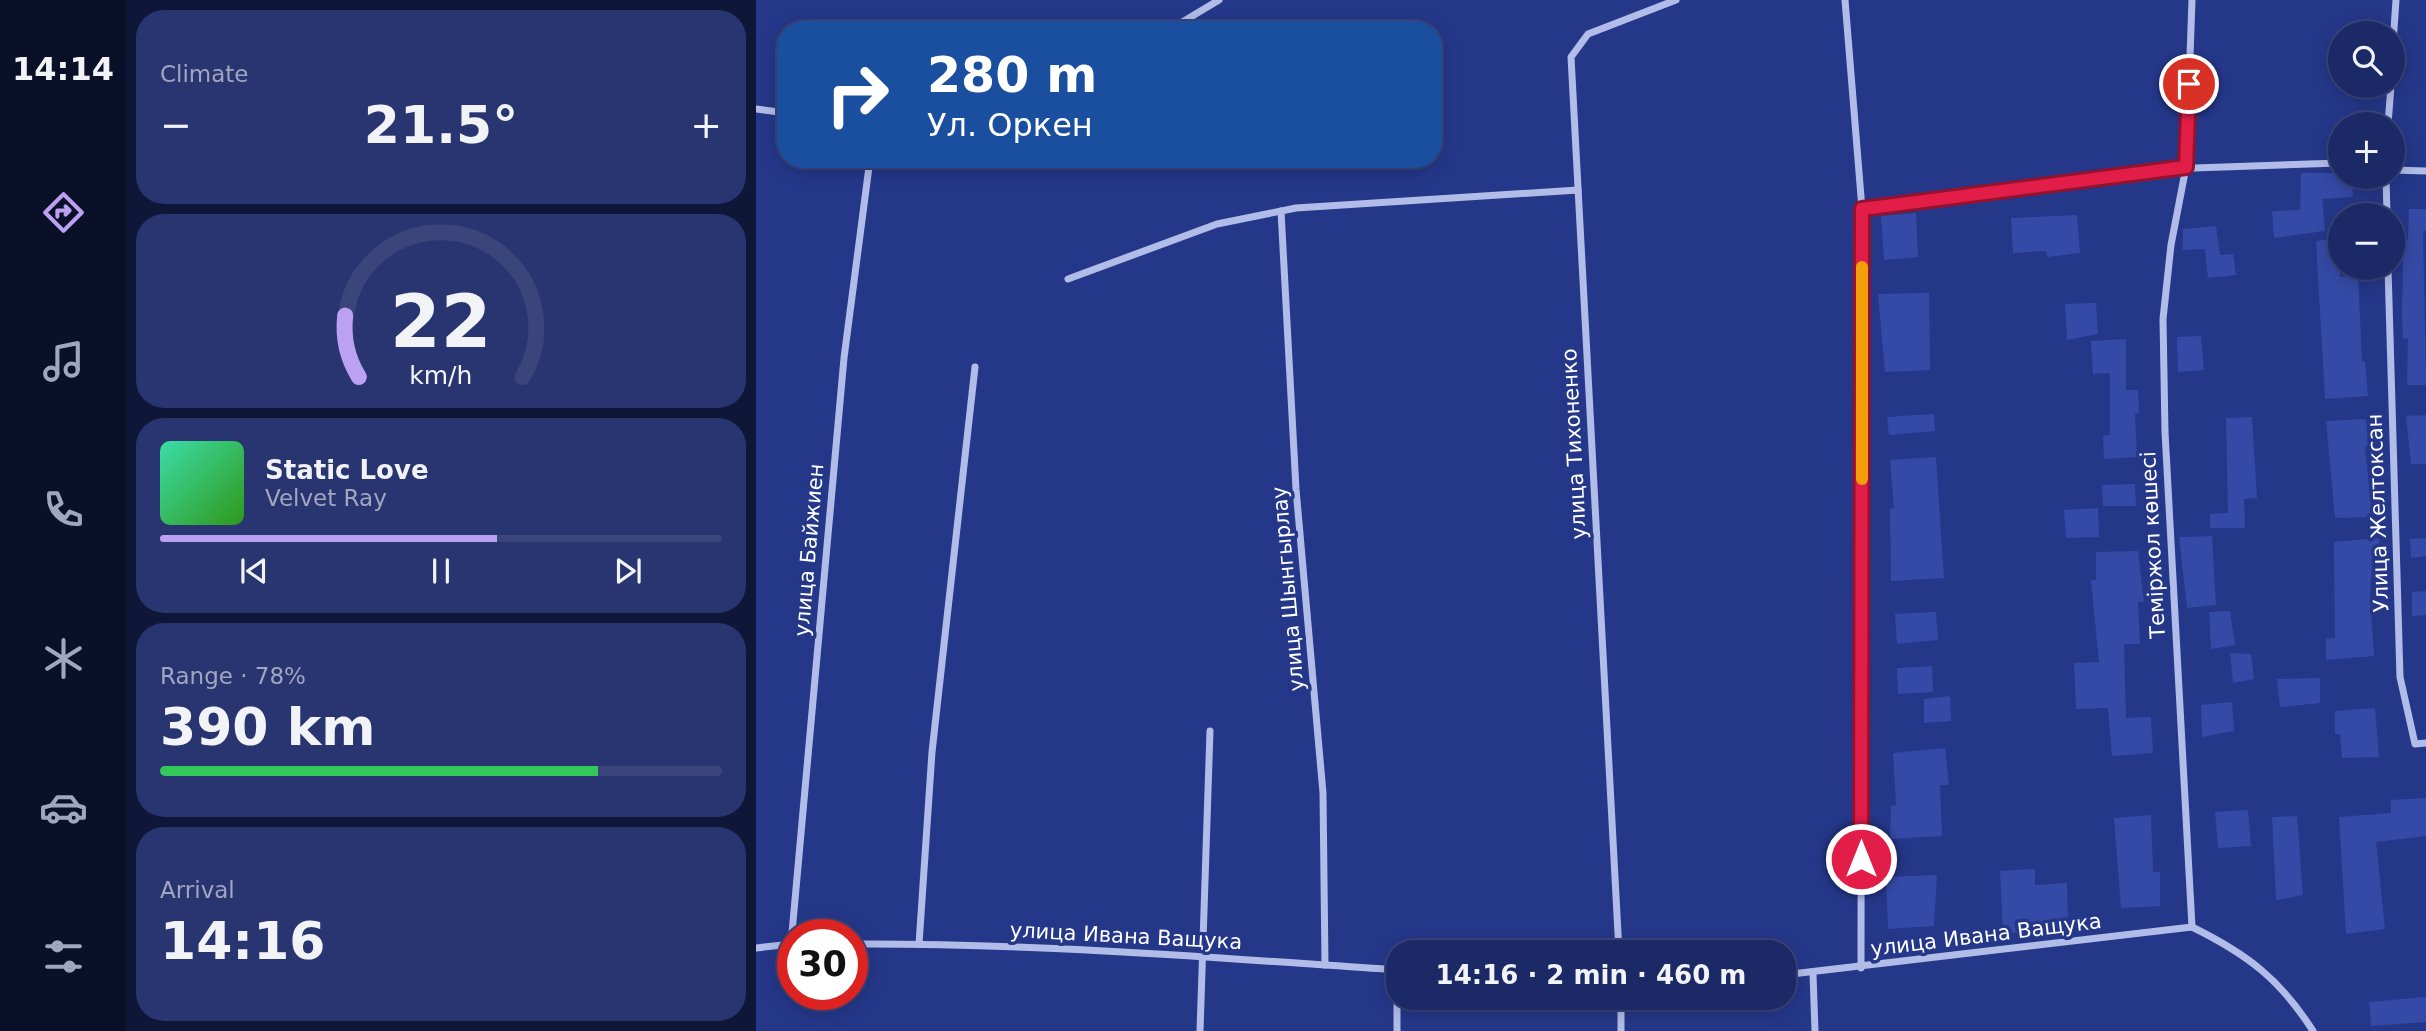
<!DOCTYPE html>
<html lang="en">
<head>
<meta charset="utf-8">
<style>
	:root { --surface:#1c2967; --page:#293570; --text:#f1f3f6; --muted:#a0a6c0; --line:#3a457b; --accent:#bca0f2 }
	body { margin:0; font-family:"DejaVu Sans",sans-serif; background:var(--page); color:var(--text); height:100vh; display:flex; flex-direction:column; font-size:26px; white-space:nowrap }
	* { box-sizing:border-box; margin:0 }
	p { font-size:23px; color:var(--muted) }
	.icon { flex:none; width:38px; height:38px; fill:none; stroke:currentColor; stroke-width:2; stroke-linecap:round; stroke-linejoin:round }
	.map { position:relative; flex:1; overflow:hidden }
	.sheet { display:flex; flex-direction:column; gap:10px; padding:10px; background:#0f1739; width:630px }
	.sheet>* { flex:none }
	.banner { position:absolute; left:21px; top:21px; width:665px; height:147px; border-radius:28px; box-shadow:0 4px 18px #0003,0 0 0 2px var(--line); background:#1a4fa0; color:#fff; overflow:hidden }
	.buttons { position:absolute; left:1572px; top:21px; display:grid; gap:14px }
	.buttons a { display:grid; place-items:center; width:77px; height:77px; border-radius:50%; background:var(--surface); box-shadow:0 4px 18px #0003,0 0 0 2px var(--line); font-size:35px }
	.speed { position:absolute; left:21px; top:919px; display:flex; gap:14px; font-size:35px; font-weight:700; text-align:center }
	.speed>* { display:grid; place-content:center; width:91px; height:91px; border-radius:50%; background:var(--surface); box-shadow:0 4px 18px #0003,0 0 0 2px var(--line); line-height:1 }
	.speed .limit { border:10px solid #d22; background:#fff; color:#111 }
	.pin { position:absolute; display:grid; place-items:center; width:60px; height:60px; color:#fff; margin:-30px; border:4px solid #fff; border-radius:50%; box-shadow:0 2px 7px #0007 }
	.me { position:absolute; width:77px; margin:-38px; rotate:0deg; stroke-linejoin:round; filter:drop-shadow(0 0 5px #0008) }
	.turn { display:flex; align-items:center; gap:24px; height:147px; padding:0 35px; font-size:32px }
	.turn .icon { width:91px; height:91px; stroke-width:2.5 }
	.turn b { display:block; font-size:49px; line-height:60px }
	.big { font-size:52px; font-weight:600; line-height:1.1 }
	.sheet .widget { flex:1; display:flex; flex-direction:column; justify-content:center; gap:10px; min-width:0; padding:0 24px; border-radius:28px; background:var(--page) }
	.sheet .dial { align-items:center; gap:0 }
	.dial svg { height:182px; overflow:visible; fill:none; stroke:var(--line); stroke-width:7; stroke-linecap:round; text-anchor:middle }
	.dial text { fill:var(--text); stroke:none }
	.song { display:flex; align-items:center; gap:21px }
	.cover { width:84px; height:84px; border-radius:10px; background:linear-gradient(135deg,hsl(160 70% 55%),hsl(110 70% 35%)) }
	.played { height:7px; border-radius:4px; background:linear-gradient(90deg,var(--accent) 60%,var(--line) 60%) }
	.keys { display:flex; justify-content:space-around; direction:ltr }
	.heat { display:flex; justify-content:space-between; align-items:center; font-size:38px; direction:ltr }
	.charge { height:10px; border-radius:5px; background:linear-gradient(90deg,#34c759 78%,var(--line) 0) }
	.trip { position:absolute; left:630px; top:940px; width:410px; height:70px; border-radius:28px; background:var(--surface); box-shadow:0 4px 18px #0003,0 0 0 2px var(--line); font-weight:600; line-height:70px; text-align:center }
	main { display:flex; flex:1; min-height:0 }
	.tabs { display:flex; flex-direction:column; width:126px; justify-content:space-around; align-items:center; background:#0b1029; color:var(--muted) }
	.tabs .icon { width:49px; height:49px }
	.tabs .selected { color:var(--accent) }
	.tabs b { font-size:32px; color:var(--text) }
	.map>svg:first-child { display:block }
</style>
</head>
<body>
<main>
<nav class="tabs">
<b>14:14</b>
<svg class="icon selected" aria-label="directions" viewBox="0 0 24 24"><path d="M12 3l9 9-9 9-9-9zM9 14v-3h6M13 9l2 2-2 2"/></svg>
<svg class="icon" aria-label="music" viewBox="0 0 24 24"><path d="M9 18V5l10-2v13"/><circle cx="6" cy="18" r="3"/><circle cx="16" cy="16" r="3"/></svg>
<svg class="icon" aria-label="phone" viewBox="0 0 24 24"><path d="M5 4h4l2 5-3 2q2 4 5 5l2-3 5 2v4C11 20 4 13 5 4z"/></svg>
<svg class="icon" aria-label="climate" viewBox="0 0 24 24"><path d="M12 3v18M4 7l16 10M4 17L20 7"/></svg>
<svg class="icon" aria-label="car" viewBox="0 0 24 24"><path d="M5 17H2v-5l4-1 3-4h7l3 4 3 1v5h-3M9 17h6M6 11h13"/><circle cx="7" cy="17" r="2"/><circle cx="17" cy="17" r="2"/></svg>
<svg class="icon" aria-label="filters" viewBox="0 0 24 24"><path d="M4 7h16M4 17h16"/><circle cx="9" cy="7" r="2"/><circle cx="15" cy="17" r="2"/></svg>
</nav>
<section class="sheet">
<div class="widget"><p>Climate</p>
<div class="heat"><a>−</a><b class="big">21.5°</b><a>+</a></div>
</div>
<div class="widget dial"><svg viewBox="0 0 100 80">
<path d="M14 69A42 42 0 1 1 86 69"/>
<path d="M14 69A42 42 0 0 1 8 42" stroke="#bca0f2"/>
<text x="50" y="56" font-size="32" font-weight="700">22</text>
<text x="50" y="72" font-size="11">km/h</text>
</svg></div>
<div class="widget">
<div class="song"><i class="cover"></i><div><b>Static Love</b><p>Velvet Ray</p></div></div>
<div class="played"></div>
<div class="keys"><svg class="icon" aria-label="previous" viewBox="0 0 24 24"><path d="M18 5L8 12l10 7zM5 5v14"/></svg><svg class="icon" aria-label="pause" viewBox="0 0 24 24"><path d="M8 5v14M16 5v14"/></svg><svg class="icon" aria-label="next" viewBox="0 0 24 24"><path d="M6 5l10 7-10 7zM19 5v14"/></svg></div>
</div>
<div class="widget"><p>Range · 78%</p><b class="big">390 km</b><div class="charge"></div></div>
<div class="widget"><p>Arrival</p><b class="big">14:16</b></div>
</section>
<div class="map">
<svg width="1670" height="1031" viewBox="0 0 1670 1031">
	<rect width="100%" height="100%" fill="#253789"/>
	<g fill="#354aa6">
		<path d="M1545 173H1584V177H1596L1597 197 1566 199 1569 231 1518 238 1516 211 1544 210Z"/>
		<path d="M1653 209H1670V231H1667L1670 385H1651L1652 338 1647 339 1646 314 1647 259H1641L1642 239 1652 240Z"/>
		<path d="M1160 213 1162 257 1128 260 1125 216Z"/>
		<path d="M1321 215 1324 253 1291 257 1290 251 1257 253 1255 218Z"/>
		<path d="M1460 226 1464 255 1477 254 1480 275 1452 278 1449 249 1427 250V229Z"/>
		<path d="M1584 238V277L1602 276 1606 362 1609 361 1612 396 1569 399 1560 241Z"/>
		<path d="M1173 293 1174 370 1129 372 1122 294Z"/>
		<path d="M1340 303 1342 334 1311 340 1309 304Z"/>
		<path d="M1445 336 1448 370 1422 372 1421 337Z"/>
		<path d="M1370 339V390H1382L1383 413 1379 414 1381 457 1348 459 1347 436 1354 435V373L1337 374 1335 341Z"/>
		<path d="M1178 414 1179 431 1133 435 1131 417Z"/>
		<path d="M1670 415V464H1655L1650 416Z"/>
		<path d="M1496 417 1501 498 1488 499 1489 528H1454V514L1472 513 1470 418Z"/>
		<path d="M1610 419 1612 446H1609L1616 517 1579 518 1570 421Z"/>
		<path d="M1180 457 1188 578 1135 581 1134 509 1138 508 1134 460Z"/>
		<path d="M1379 484 1380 506H1347L1346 485Z"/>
		<path d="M1342 508 1343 537 1310 538 1308 510Z"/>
		<path d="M1456 536 1460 605 1431 608 1423 537Z"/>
		<path d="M1623 538 1625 561 1616 562 1614 597 1618 656 1570 660V639L1579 638 1578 542Z"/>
		<path d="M1670 538V556L1655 558 1654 539Z"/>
		<path d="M1382 551 1388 602H1382L1384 644H1368L1370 718 1395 717 1397 753 1356 756 1352 708 1320 709 1318 663 1343 662 1335 580H1340V552Z"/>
		<path d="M1670 591V615L1656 616V592Z"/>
		<path d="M1474 611 1479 645 1455 649 1453 612Z"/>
		<path d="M1180 612 1182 640 1141 644 1139 614Z"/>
		<path d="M1474 653 1495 654 1498 679 1477 683Z"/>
		<path d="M1176 666 1177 692 1142 694 1141 668Z"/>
		<path d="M1564 678V703L1524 707 1521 679Z"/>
		<path d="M1194 696 1195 721 1168 723V699Z"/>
		<path d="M1476 702 1478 731 1446 737 1445 705Z"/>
		<path d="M1619 708 1623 757 1586 758 1584 734H1579V711Z"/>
		<path d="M1189 748 1193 785H1184L1186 836 1134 839 1135 806 1140 805 1137 753Z"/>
		<path d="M1670 798V836L1620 842 1629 929 1590 934 1583 817 1635 813V800Z"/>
		<path d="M1492 810 1495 846 1462 848 1459 812Z"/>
		<path d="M1395 815 1397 872H1404V906L1365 908 1358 818Z"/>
		<path d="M1541 816 1547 895 1520 900 1516 817Z"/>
		<path d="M1279 869V885L1311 883 1312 922 1247 935 1244 871Z"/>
		<path d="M1181 875 1178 926 1132 929 1130 877Z"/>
		<path d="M1670 997V1022L1615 1026 1613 1002Z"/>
	</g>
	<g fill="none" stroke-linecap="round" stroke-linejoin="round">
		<g stroke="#b2bce9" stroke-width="7">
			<path d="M1089 0 1106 209 1105 968"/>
			<path d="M413 30 463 0"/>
			<path d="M1636 58 1640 0"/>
			<path d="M0 109 30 113"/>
			<path d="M1632 124 1635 86"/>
			<path d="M1636 170 1670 171"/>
			<path d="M1630 177 1631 215"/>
			<path d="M1106 209 1410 169 1584 163"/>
			<path d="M525 211 540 489 567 793 569 965"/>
			<path d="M1632 268 1644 677 1659 744 1670 743"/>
			<path d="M312 279 461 224 540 208 822 190"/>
			<path d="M1436 927 1409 432 1407 319 1415 245 1430 167 1436 0"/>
			<path d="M1436 927C1491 954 1524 979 1557 1031"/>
			<path d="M35 944 88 358 114 159"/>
			<path d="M96 944C279 943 460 958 642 970"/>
			<path d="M163 944 176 752 219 367"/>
			<path d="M0 948 36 944"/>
			<path d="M863 952 815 57 832 34 920 0"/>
			<path d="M1057 974 1059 1031"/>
			<path d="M1027 975 1436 927"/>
			<path d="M444 1031 454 731"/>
			<path d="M641 1031V970"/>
			<path d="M865 1031V998"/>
		</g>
	</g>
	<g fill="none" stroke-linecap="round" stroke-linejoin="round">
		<defs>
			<path id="route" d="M1105 859 1106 209 1430 167 1433 84"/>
		</defs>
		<use href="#route" stroke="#92132f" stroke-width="18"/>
		<use href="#route" stroke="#e11d48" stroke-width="12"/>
		<path stroke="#f59e0b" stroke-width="12" d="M1106 267V479"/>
	</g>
	<g text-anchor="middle" stroke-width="7" stroke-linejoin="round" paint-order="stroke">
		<g font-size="21" fill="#fff" stroke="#253789">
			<text transform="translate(818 444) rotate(-93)" y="7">улица Тихоненко</text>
			<text transform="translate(1622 513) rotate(-92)" y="7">Улица Желтоксан</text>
			<text transform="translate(1397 545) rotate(-93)" y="7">Теміржол көшесі</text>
			<text transform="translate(53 550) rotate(-85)" y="7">улица Байжиен</text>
			<text transform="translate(532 589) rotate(-95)" y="7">улица Шынгырлау</text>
			<text transform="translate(1230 935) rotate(-7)" y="7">улица Ивана Ващука</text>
			<text transform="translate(370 936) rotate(3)" y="7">улица Ивана Ващука</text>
		</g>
	</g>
</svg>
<div class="buttons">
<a><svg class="icon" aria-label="search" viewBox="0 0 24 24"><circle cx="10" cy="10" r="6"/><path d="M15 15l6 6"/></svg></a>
<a>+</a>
<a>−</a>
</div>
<div class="speed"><div class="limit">30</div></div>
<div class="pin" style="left:1433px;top:84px;background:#d93025"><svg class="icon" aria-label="arrive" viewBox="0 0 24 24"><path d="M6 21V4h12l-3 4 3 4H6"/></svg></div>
<svg class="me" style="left:1105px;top:859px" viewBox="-20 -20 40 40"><circle r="17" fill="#e11d48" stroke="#fff" stroke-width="3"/><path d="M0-11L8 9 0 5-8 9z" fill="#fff"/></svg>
<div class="trip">14:16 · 2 min · 460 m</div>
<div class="banner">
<div class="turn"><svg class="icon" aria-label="right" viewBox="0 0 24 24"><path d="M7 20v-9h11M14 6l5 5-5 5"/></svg><div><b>280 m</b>Ул. Оркен</div></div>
</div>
</div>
</main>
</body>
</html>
